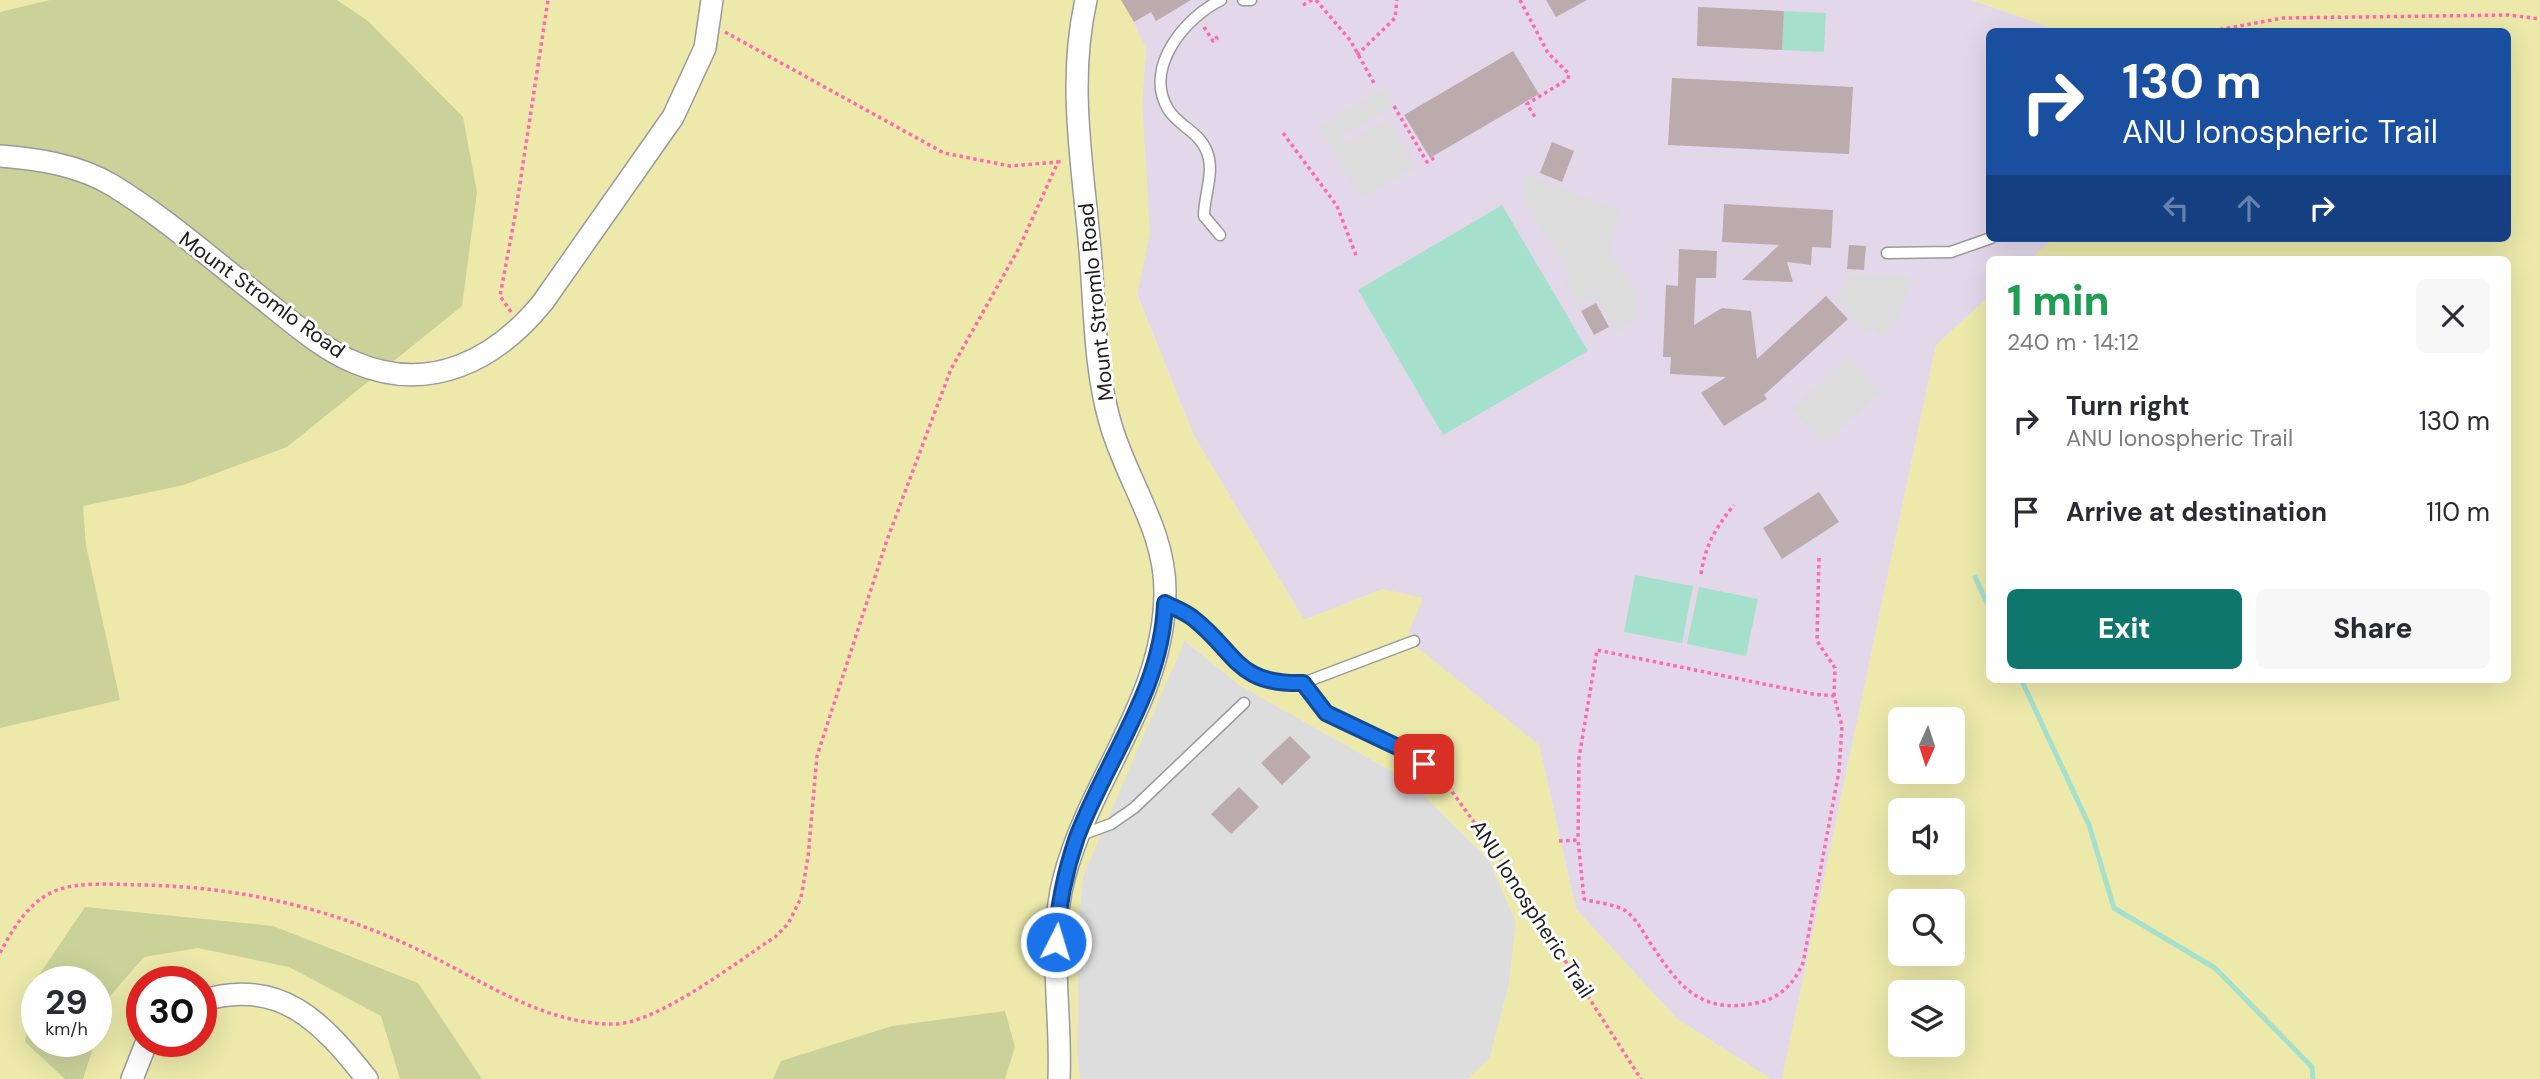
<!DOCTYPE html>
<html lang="en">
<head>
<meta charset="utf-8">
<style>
	:root { --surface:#fff; --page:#f7f7f7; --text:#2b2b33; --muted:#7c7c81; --accent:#0f766e }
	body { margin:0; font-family:"DM Sans",sans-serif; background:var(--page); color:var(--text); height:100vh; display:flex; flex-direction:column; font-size:26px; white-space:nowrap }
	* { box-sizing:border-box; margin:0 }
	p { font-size:23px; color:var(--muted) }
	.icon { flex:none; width:38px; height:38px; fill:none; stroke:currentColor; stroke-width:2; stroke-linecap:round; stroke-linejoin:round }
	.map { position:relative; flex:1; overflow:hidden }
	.sheet { position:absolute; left:1986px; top:256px; width:525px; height:427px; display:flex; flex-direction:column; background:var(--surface); border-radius:10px; box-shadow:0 7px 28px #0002 }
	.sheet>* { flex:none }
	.banner { position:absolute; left:1986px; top:28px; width:525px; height:214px; border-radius:10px; box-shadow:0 7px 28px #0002; background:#1a4fa0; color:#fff; overflow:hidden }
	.needle { width:46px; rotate:183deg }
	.buttons { position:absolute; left:1888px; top:707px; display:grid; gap:14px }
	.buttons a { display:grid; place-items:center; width:77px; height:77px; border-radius:10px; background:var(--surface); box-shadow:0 7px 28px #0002; font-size:35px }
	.speed { position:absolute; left:21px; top:966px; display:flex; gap:14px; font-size:35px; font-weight:700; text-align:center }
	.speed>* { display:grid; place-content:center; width:91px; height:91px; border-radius:50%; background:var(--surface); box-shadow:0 7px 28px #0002; line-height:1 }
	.speed small { font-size:18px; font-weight:400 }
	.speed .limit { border:10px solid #d22; background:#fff; color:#111 }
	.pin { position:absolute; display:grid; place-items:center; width:60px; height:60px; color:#fff; margin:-30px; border-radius:14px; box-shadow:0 4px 10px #0006 }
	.me { position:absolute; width:77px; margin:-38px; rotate:5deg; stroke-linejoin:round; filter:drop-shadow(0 0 5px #0008) }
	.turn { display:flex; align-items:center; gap:24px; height:147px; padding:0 21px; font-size:32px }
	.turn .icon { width:91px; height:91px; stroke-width:2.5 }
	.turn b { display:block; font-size:49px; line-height:60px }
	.lanes { display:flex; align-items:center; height:66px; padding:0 21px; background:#0003; justify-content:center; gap:35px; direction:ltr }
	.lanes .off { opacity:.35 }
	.round { display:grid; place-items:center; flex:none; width:74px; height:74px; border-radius:10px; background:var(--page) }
	.overview { display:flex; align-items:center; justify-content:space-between; height:119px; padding:0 21px }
	h1 { font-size:42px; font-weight:800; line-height:52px; color:#1e9e55 }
	.button { display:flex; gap:14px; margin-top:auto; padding:14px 21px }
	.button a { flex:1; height:80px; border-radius:10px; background:var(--accent); color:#fff; font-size:28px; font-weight:800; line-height:80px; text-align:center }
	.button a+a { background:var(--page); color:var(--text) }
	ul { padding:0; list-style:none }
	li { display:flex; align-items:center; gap:21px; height:91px; padding:0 21px }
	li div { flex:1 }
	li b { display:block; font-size:26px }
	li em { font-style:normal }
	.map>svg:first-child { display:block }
	.residential { fill:#deddde }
	.industrial { fill:#e3d8ea }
	.grass { fill:#ece9ab; fill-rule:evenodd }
	.forest { fill:#cad29a }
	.parking { fill:#dcdcdc }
	.water { fill:#a5e0cc }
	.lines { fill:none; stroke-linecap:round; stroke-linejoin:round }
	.stream { stroke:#a5e0cc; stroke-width:5 }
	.building { fill:#bbabad }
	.lane-casing { stroke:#9a9a9a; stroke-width:13 }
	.street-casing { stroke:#9a9a9a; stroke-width:24 }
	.path { stroke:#ff69af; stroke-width:3.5; stroke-dasharray:3.5 3.5; stroke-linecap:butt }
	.lane { stroke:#fff; stroke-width:10 }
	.street { stroke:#fff; stroke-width:21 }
	.route-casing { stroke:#114b97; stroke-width:18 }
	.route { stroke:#1a73e8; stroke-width:12 }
	.labels { text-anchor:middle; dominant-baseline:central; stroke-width:6; stroke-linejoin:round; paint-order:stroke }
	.street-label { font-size:21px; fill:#202020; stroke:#fff }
</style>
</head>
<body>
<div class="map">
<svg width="2540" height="1079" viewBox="0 0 2540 1079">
	<rect width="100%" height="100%" fill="#f1e7e6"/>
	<path class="residential" d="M1184,640L1238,684L1411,782L1489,860L1516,922L1509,984L1490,1058L1468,1079H1080L1077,1055L1078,928L1083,876Z"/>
	<path class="industrial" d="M1123,0H1971L2047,26L2051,31L1990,32V238H2054L2031,259H1990V296L1936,345L1782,1079H1771L1677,1019L1576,909L1539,745L1418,649L1383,589L1304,620L1194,436L1137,294L1144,253L1142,101L1146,49Z"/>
	<g class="grass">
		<path d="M0,0H1123L1146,49L1142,101L1150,233L1137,295L1194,436L1304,620L1383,589L1423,598L1409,631L1419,649L1539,745L1576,909L1677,1019L1771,1079H1468L1490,1058L1509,984L1516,922L1489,860L1411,782L1238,684L1185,640L1083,876L1078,928L1077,1055L1080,1079H0ZM37,982H96V1041H37ZM142,982H201V1041H142Z"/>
		<path d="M1971,0H2540V1079H1782L1936,345L1990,296V679H2508V259H2031L2054,238H2508V32L2051,31L2047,26ZM1900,719H1953V772H1900ZM1900,810H1953V863H1900ZM1900,901H1953V954H1900ZM1900,992H1953V1045H1900Z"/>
	</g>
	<g class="forest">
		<path d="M50,0H337L368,21L463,117L477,192L462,306L287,447L184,485L83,506L86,545L120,700L0,728V12Z"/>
		<path d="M85,907L273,926L418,983L482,1079H400L381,1016L289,967L198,948L144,957L110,996L96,1038V982H37V1041H95L83,1079H65L25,1042L37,978Z"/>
		<path d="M1005,1011L1015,1047L1005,1079H773L781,1061L892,1026Z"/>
	</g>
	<g class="parking">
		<path d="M1385,88L1395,106L1340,138L1344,144L1388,119L1416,167L1361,199L1319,126Z"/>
		<path d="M1529,175L1619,211L1608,250L1637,292V316L1627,326L1616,332L1596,297L1578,306L1564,283L1571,279L1521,194Z"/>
		<path d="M1848,275H1897L1911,279L1896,321L1882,339L1872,329L1866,333L1838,300Z"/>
		<path d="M1849,357L1881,392L1824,444L1792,409Z"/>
	</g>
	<g class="water">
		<path d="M1784,11L1826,13L1824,52L1782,50Z"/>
		<path d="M1502,205L1588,351L1443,435L1358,290Z"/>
		<path d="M1635,575L1693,586L1682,643L1624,632Z"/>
		<path d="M1699,587L1758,599L1746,656L1687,644Z"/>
	</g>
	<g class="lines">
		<g class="stream">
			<path d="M1975,577L1990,609"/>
			<path d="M2021,679L2089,825L2114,908L2215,968L2312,1067L2313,1079"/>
		</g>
	</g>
	<g class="building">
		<path d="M1121,0H1191L1156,21L1151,12L1134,22Z"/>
		<path d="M1546,0H1587L1556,17Z"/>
		<path d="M1698,7L1784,11L1782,50L1697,46Z"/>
		<path d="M1513,51L1539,94L1430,158L1404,115Z"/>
		<path d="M1672,78L1853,87L1849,154L1668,145Z"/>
		<path d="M1552,142L1574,151L1562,182L1540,173Z"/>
		<path d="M1724,204L1833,210L1831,248L1812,247L1811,265L1787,262L1793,282L1742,280L1779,245L1722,242Z"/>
		<path d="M1849,245L1866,246L1864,270L1847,269Z"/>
		<path d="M1679,249L1717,251L1716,278H1696L1694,325L1722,308L1751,311L1757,359L1826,296L1848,319L1764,395L1767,399L1724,426L1701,393L1726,377L1670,374L1671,357H1663L1666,285L1678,286Z"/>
		<path d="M1596,303L1609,327L1594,335L1581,311Z"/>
		<path d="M1819,492L1839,522L1782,559L1763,528Z"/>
		<path d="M1290,736L1311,757L1282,785L1261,763Z"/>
		<path d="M1239,787L1259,807L1231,834L1211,814Z"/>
	</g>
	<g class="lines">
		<g class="lane-casing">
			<g id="lane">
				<path d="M1243,0H1251"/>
				<path d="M1220,235L1204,216C1204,195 1215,172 1207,152C1200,132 1178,126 1168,109C1143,67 1186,17 1221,0"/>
				<path d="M1887,253L1951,252L1991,238"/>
				<path d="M1165,603L1194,618L1235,663L1269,681L1303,683L1414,641"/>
				<path d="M1303,683L1326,713L1406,752L1440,777"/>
				<path d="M1081,835L1111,824L1134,808L1244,703"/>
			</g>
		</g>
		<g class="street-casing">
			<g id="street">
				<path d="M0,156C39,159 78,165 112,185C166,218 215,262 264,300C293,323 322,349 356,363C430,394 496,360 543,302L673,117L705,48L712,0"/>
				<path d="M201,1001C280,976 323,1023 367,1079"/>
				<path d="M132,1079L147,1041"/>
				<path d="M1059,1079C1062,1012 1047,944 1064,878C1090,778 1165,699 1165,591C1165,529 1126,480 1110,422C1094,366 1095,307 1090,250C1083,166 1067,84 1086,0"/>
			</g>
		</g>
		<g class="path">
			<path d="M1316,0L1350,40L1374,83"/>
			<path d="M1520,0L1548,53L1569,74L1568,79L1527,104L1535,117"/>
			<path d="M1303,5L1312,0"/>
			<path d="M1204,27L1213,41L1217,39L1216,36"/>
			<path d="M725,32L944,153L1010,166L1058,162"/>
			<path d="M2206,32L2283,18L2509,15L2540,19"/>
			<path d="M1357,55L1395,18L1397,0"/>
			<path d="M1394,106L1427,162L1434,158"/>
			<path d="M1283,133L1337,206L1356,255"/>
			<path d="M511,312L500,296L515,216L548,0"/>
			<path d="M1819,558L1817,641L1835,668L1834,696"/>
			<path d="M1701,574C1705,546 1716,527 1734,505"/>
			<path d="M1448,786L1494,850L1641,1079"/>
			<path d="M1559,841L1578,840L1584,899C1597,903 1615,904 1626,911C1636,919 1642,930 1649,941C1678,985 1699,1015 1756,1003C1779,999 1794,984 1803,963L1839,771L1842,726L1834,696L1813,694L1597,650L1579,758L1578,840"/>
			<path d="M0,953C39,878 66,883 143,885C243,887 334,909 423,952C483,981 545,1025 614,1024C657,1024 738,961 775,937L788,924L801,898L808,857L817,756L887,540L951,369L1019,248L1058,162L1064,161"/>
		</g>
		<use href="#lane" class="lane"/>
		<use href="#street" class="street"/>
	</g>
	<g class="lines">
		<g class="route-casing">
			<path id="route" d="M1056,942C1058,905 1065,872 1077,837C1107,758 1162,690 1165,603C1174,608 1186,612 1194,619C1237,653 1236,685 1303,683L1326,713L1406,751L1424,764"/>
		</g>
		<use href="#route" class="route"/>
	</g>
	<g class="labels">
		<g class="street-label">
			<text transform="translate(262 295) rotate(36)">Mount Stromlo Road</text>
			<text transform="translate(1096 302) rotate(-96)">Mount Stromlo Road</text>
			<text transform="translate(1532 909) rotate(57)">ANU Ionospheric Trail</text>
		</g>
	</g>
</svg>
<div class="buttons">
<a><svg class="needle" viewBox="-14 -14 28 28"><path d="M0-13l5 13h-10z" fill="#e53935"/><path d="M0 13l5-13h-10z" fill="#7c7c81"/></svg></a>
<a><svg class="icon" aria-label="sound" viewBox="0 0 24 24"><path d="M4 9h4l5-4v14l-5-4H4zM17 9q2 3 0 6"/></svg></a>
<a><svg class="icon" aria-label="search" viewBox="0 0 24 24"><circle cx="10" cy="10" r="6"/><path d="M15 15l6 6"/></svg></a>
<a><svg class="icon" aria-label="layers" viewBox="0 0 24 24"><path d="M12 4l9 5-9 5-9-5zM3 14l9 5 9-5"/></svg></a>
</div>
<div class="speed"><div>29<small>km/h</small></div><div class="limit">30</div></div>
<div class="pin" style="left:1424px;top:764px;background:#d93025"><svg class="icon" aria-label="arrive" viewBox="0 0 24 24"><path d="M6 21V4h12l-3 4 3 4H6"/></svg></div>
<svg class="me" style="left:1056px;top:942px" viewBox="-20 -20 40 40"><circle r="17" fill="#1a73e8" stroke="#fff" stroke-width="3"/><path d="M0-11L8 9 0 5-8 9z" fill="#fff"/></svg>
<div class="banner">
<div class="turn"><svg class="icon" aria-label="right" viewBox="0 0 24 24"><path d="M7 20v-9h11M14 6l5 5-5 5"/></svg><div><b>130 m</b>ANU Ionospheric Trail</div></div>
<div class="lanes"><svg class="icon off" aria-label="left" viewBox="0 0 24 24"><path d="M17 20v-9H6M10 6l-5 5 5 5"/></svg><svg class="icon off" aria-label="ahead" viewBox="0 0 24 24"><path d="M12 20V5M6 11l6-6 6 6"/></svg><svg class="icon" aria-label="right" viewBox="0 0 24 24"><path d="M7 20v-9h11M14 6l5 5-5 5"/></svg></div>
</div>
<section class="sheet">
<div class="overview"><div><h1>1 min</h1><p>240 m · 14:12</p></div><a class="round"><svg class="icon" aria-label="close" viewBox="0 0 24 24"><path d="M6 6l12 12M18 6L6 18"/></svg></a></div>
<ul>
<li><svg class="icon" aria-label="right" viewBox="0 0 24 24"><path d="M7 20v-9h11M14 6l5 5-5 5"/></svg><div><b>Turn right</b><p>ANU Ionospheric Trail</p></div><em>130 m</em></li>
<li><svg class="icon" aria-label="arrive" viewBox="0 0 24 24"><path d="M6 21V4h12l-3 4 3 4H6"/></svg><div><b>Arrive at destination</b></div><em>110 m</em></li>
</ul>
<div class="button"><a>Exit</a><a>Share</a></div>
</section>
</div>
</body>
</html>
